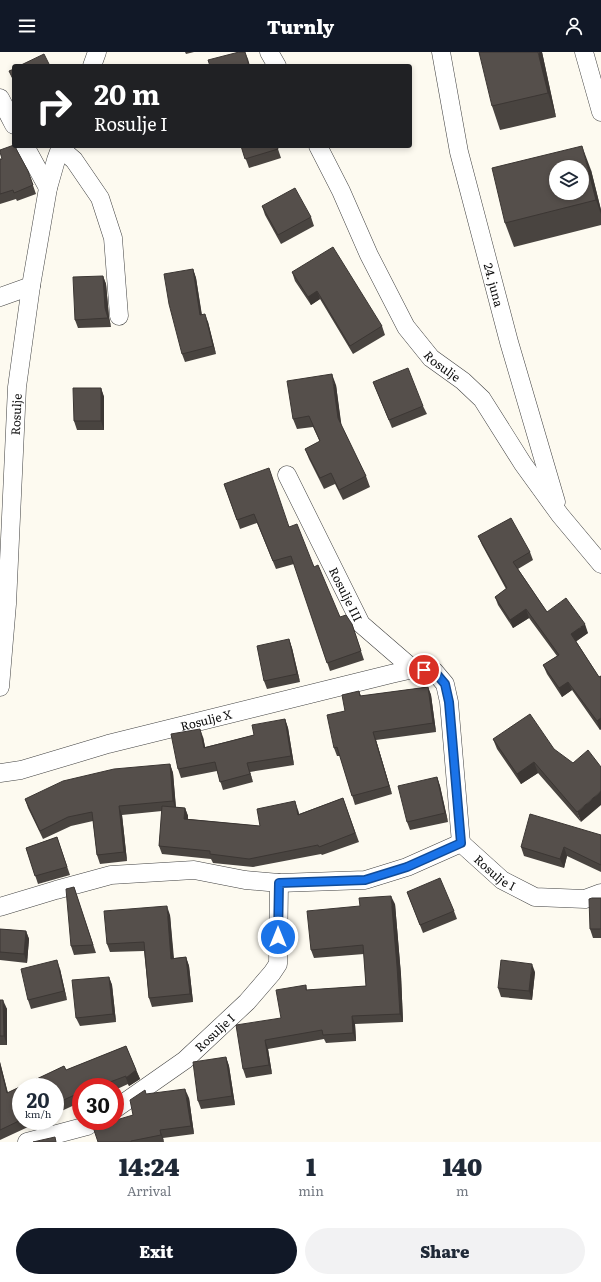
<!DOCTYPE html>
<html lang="en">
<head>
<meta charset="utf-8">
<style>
	:root { --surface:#fff; --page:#f2f2f3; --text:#1f2937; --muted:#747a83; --accent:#111827 }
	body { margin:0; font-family:Literata,serif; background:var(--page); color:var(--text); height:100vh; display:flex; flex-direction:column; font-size:15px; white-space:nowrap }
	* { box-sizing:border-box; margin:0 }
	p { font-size:13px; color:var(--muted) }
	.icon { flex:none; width:22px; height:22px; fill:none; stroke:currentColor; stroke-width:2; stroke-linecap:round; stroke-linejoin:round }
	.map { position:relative; height:1090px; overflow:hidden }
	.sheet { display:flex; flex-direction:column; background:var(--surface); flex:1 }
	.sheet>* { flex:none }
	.banner { position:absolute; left:12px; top:12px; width:400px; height:84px; border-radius:4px; box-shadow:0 2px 6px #0003; background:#202124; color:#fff; overflow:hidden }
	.tools { position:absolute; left:549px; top:108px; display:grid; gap:8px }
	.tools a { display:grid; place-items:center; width:40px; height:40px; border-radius:50%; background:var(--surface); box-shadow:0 2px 6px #0003; font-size:20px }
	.speed { position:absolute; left:12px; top:1026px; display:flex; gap:8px; font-size:20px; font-weight:700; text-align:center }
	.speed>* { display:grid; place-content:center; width:52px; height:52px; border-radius:50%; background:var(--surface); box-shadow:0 2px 6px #0003; line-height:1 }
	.speed small { font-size:10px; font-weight:400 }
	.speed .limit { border:6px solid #d22; background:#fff; color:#111 }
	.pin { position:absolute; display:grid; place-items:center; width:34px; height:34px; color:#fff; margin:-17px; border:2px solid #fff; border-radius:50%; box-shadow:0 1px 4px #0007 }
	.me { position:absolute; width:44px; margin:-22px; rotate:0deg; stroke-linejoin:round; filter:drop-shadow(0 0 3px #0008) }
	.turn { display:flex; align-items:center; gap:14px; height:84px; padding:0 16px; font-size:18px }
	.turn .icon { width:52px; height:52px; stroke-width:2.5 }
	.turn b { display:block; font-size:28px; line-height:34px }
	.eta { display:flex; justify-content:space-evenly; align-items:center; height:68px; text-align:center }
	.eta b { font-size:24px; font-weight:800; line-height:28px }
	.primary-button { display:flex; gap:8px; margin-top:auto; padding:8px 16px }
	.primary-button a { flex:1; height:46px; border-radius:24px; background:var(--accent); color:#fff; font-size:16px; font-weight:800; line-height:46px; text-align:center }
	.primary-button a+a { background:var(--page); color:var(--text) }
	header { display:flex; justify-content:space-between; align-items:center; height:52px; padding:0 16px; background:var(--accent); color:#fff; font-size:18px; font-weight:800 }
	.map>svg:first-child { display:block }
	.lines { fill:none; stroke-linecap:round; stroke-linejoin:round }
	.minor-casing { stroke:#414141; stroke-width:19 }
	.minor { stroke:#fff; stroke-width:18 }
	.wall { fill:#494440 }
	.shaded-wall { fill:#3c3734 }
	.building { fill:#554f4b; stroke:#3c3734; fill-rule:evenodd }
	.route-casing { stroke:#114b97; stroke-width:10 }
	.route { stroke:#1a73e8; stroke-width:7 }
	.labels { text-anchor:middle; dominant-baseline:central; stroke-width:4; stroke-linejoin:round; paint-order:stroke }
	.street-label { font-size:12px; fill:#0e0e0e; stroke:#fff }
</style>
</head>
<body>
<header><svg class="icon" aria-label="menu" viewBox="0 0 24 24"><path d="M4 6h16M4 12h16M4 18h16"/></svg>Turnly<svg class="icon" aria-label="person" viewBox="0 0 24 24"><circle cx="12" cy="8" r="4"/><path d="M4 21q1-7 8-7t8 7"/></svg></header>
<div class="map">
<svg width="601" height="1090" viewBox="0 0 601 1090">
	<rect width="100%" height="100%" fill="#fdfaf0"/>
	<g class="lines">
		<g class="minor-casing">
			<g id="minor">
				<path d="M269,0L277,14"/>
				<path id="s1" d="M441,0L459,100L509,290L556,450"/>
				<path d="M584,0L601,60"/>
				<path d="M92,14L97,0"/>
				<path d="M0,46L14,73"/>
				<path d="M25,94L48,136"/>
				<path id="s2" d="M318,94L341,139L369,203L406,275L431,306L463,329L482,347L523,412L560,463L601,512"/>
				<path d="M60,96L74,108L100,146L113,186L119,264"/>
				<path d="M0,245L31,234"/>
				<path id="s3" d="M287,423L361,572L413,617"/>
				<path id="s4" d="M0,635L7,552L17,335L31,234L48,136L56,108L61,94"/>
				<path id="s5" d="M0,721L21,718L108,692L391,622L413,617L434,619L445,632L449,650L461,791"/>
				<path id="s6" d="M0,855L56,838L111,823L194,818L245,828L279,831L365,828L407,815L461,791L502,828L535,845L585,847L601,841"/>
				<path id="s7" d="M115,1057L185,1008L247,950L272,921L278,912L279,831"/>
				<path d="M27,1090L87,1074L95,1069"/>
			</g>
		</g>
		<use href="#minor" class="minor"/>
	</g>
	<g class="wall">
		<path d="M185,0H194L186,2Z"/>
		<path d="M542,0L556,65L500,78L492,54Z"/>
		<path d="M241,94H277L281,106L249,116Z"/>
		<path d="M0,107L28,119L36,142L17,149L16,147L0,152Z"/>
		<path d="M591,118L601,158V173L514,195L505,171Z"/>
		<path d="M262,154L311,165L314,174L281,192L265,163Z"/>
		<path d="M193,217L196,226L202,263L208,270L216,302L185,310L182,302Z"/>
		<path d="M292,220L382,274L385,283L353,302L320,247L311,253L295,229Z"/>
		<path d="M103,224L106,232L109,265L111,275L78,276L75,268Z"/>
		<path d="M373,330L423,354L427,362L392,376Z"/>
		<path d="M336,333L341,373L366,424L370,435L343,448L335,432L324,437L309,407L305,397L320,390L313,375L297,377L293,367Z"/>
		<path d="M101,336L104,345V378H77L74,369Z"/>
		<path d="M224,432L290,475L314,515L340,565L352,572L364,608L330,619L294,512L276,517L257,471L240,477Z"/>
		<path d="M478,484L530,500L533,508L518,517L547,560L588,581L576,589L599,625L601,624V677L600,678L572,638L562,645L547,622L543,613L557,604L529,566L513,576L498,553L495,545L506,537L482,493Z"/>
		<path d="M289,587L292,596L300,630L267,637L264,629Z"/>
		<path d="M428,635L431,643L436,680L376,688L392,742L355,753L340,704H337L334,696L345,659L359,639L361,644Z"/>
		<path d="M285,667L288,676L294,713L250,720L253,730L223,738L217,719L181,726L178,717L203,685L205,695L254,683Z"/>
		<path d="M493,687L554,697L581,770L538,721L521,732L497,697Z"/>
		<path d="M170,712L173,721L176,755L185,756L188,764V767L260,774L298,758L299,762L343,746L359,790L322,803L321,802L253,815L213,811L211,807L162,802L159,794L162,759L122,763L127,809L100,812L97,803L93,769L71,774L43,787L28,756L25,747Z"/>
		<path d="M437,725L440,734L448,770L410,778L407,770Z"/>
		<path d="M601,783V820L567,804L564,816L524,804L521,795Z"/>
		<path d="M57,785L70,823L38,832L26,796Z"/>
		<path d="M74,835L96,901L74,903L71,894Z"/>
		<path d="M407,840L454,859L457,867L423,881Z"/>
		<path d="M601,846V886H593L590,877Z"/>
		<path d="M395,852L401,923L403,970L355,972L356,989L326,991L324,987L268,997L272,1022L246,1026L243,1017L306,933L307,938L366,934L364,902L314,906L311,898Z"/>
		<path d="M170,863L174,906L186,905L189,914L193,950L152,955L149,946L144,899L110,900L107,892Z"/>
		<path d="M0,877L26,879L29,887L27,911L0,908Z"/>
		<path d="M60,917L67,948L31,957L28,948Z"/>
		<path d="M535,920L532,948L501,945L498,936Z"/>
		<path d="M109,925L112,933L116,970L80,974L76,966Z"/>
		<path d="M0,948L7,957V993H0Z"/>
		<path d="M126,994L140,1027L129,1034L128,1032L115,1038V1035H81V1050L55,1062V1035H21V1069H41L0,1088V1010L8,1041L64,1014L66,1018Z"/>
		<path d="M226,1005L229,1014L235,1053L201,1057L198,1049Z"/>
		<path d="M146,1042L189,1046L194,1082L163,1086L164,1090H98L133,1063Z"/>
	</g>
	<g class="shaded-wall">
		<path d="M245,0L248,7L250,14H249Z"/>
		<path d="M538,0H542L556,65L548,41Z"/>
		<path d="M582,94L591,118L601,158V162L596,148Z"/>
		<path d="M193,217L196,226L203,272L200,263Z"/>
		<path d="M103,224L106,232L109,265L111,275L105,256Z"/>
		<path d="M317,239L320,247L311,253L308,245Z"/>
		<path d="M205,262L208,270L216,302L213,294Z"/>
		<path d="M332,322L336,333L342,377L338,366Z"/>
		<path d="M101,336L104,345V378L101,369Z"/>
		<path d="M526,557L529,566L513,576L510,568Z"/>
		<path d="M585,572L588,581L574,591L571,582Z"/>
		<path d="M289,587L292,596L300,630L297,622Z"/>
		<path d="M568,630L572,638L562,645L559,636Z"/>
		<path d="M428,635L431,643L436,680L433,671Z"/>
		<path d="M601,666V677L600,678L597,669Z"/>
		<path d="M285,667L288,676L294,713L291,704Z"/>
		<path d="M200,677L203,685L207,704L204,696Z"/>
		<path d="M373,680L376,688L392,742L389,734Z"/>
		<path d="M534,710L538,721L521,732L517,722Z"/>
		<path d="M247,711L250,720L253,730L250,722Z"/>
		<path d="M170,712L173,721L176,758L173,749Z"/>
		<path d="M437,725L440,734L448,770L445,761Z"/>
		<path d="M601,739V753L581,770L577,760Z"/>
		<path d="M295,749L298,758L301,771L298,763Z"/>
		<path d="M119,754L122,763L127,809L124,800Z"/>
		<path d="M185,756L188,764L187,776L184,767Z"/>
		<path d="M564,795L567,804L564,816L560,807Z"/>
		<path d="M391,844L395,852L401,923L403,970L400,962Z"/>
		<path d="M167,854L170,863L174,915L171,907Z"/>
		<path d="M26,879L29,887L27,911L24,902Z"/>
		<path d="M186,905L189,914L193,950L190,942Z"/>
		<path d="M57,908L60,917L67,948L64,939Z"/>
		<path d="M532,912L535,920L532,948L529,939Z"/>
		<path d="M109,925L112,933L116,970L113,962Z"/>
		<path d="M3,948L7,957V993L4,984Z"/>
		<path d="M352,964L355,972L356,989L353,981Z"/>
		<path d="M265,988L268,997L272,1022L269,1013Z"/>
		<path d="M226,1005L229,1014L235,1053L232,1044Z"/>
		<path d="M0,1010L10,1050L7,1041L0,1014Z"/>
		<path d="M136,1018L140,1027L129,1034L126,1026Z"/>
		<path d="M185,1037L189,1046L194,1082L191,1074Z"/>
		<path d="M160,1078L163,1086L164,1090L161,1083Z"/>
	</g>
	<g class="building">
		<path d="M239,0H245L249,14H210L208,8Z"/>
		<path d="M479,0H538L548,41L492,54Z"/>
		<path d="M44,2L50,14H19Z"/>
		<path d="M14,17V29L9,19Z"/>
		<path d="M14,93L28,119L33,133L14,141L13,138L0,142V107H2L0,100V98Z"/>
		<path d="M241,94H277L278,97L245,107Z"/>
		<path d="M582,94L596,148L505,171L492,116ZM556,115H582V141H556Z"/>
		<path d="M295,136L311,165L278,183L262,154Z"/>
		<path d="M333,195L382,274L350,294L317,239L308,245L292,220Z"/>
		<path d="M193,217L200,263L205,262L213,294L182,302L169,252L164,222Z"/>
		<path d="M103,224L105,256L108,266L75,268L73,225Z"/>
		<path d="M408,316L423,354L389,368L373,330Z"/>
		<path d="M332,322L338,366L366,424L339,438L331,421L320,426L305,397L320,389L309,364L293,367L287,329Z"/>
		<path d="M73,336H101V369H74Z"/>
		<path d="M269,416L289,475L297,472L314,515L318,513L340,565L346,563L352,572L361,599L327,611L291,504L273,509L254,462L237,468L224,432Z"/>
		<path d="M511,466L530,500L513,510L547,560L566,546L585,572L571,582L599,625L601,624V666L597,669L568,630L559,636L543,613L559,603L526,557L510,568L495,545L507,536L478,484Z"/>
		<path d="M289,587L297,622L264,629L257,594Z"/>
		<path d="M428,635L433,671L373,680L389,734L352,744L337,695L334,696L327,663L345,659L342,643L359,639L360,644Z"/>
		<path d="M530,662L554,697L573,711L588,698L601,715V739L577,760L534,710L517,722L493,687Z"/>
		<path d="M285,667L291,704L247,711L250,722L220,730L215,710L178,717L171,682L200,677L204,696L254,683L252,673Z"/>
		<path d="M170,712L173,749L119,754L124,800L97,803L92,760L68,765L40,779L25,747L63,729L114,717Z"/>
		<path d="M437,725L445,761L407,770L398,734Z"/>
		<path d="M343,746L355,781L319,795L318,793L249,807L210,802V799L159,794L162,754L185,756L184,767L260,774L257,757L295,749L298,763Z"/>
		<path d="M530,762L601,783V813L564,795L560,807L521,795Z"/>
		<path d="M57,785L67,815L35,824L26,796Z"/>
		<path d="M440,826L454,859L420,873L407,840Z"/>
		<path d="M74,835L93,893L71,894L66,837Z"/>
		<path d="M391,844L397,914L400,962L352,964L353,981L323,983L322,978L265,988L269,1013L243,1017L236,973L281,966L276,938L306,933V938L366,934L363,893L311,898L307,859L360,854L359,846Z"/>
		<path d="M592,846H601V877H590L589,847Z"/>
		<path d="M167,854L171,907L186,905L190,942L149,946L144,890L107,892L104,859Z"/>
		<path d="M0,877L26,879L24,902L0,900Z"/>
		<path d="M57,908L64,939L28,948L21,917Z"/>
		<path d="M501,908L532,912L529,939L498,936Z"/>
		<path d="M109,925L113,962L76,966L72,928Z"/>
		<path d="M0,948H3L4,984H0Z"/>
		<path d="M126,994L136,1018L126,1026V1024L102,1033L101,1030L91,1035H81V1040L55,1052V1035H21V1068L0,1078V1014L7,1041L64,1014L66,1018Z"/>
		<path d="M226,1005L232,1044L198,1049L193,1010Z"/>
		<path d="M185,1037L191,1074L160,1078L161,1083L131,1089V1090H98L93,1075L133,1063L130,1048L145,1038L146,1042Z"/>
		<path d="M55,1085L56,1090H33Z"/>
	</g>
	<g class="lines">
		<g class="route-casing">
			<path id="route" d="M278,885L279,831L365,828L407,815L461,791L449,650L445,632L434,619L424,618"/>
		</g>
		<use href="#route" class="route"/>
	</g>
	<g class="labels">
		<g class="street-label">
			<text stroke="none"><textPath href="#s1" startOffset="239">24. juna</textPath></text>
			<text stroke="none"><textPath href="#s2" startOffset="255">Rosulje</textPath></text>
			<text stroke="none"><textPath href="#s4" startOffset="273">Rosulje</textPath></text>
			<text stroke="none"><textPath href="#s3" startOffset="133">Rosulje III</textPath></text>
			<text stroke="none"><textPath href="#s5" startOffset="213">Rosulje X</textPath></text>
			<text stroke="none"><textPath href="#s6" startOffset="519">Rosulje I</textPath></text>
			<text stroke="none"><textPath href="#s7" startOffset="126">Rosulje I</textPath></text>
		</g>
	</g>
</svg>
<div class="tools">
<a><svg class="icon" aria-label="layers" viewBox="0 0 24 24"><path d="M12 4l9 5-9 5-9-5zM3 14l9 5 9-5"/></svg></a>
</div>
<div class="speed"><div>20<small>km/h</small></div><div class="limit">30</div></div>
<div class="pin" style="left:424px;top:618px;background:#d93025"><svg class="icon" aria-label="arrive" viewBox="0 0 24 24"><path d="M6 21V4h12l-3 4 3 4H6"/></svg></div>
<svg class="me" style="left:278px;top:885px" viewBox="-20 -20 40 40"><circle r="17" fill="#1a73e8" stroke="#fff" stroke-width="3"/><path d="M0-11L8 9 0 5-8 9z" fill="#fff"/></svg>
<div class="banner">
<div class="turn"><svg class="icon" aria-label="right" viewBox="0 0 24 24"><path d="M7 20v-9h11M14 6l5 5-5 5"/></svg><div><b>20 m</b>Rosulje I</div></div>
</div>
</div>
<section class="sheet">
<div class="eta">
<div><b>14:24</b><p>Arrival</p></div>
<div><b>1</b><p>min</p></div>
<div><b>140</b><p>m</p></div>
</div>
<div class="primary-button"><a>Exit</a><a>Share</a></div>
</section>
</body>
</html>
